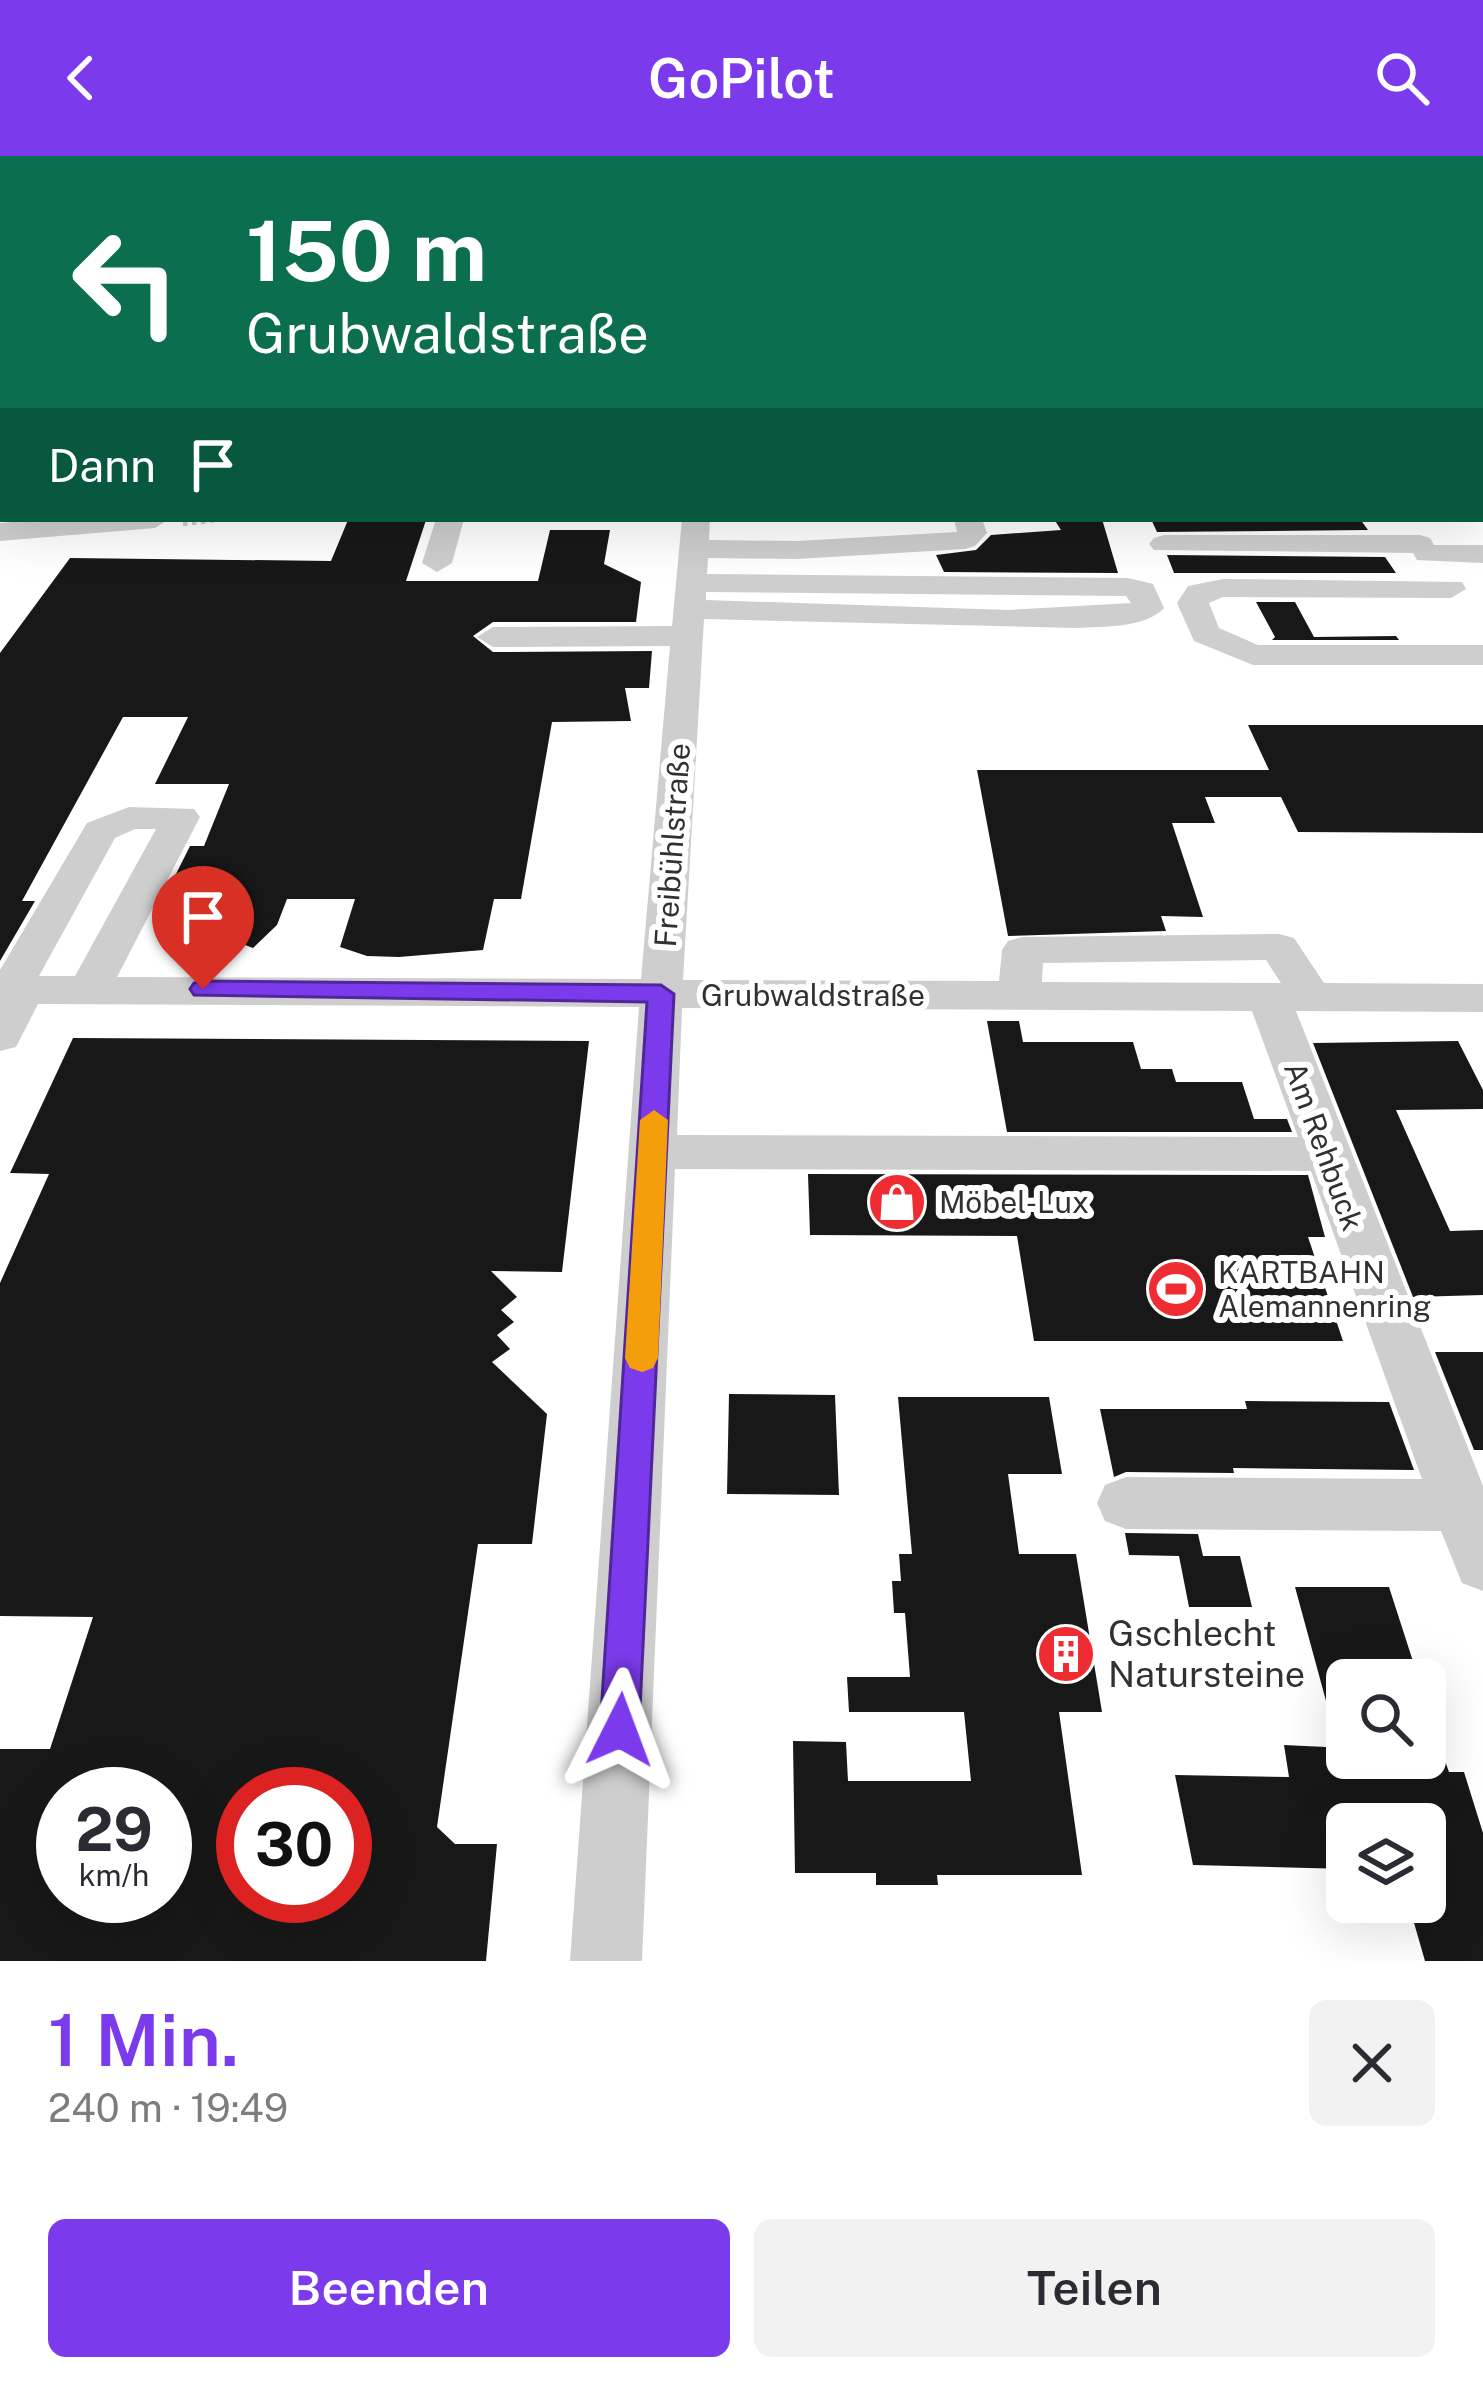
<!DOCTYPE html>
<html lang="de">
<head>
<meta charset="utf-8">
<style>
	:root { --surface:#fff; --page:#f2f2f3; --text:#2b2b33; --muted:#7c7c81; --accent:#7c3aed }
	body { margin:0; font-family:"Public Sans",sans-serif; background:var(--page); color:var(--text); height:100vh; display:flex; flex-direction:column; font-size:45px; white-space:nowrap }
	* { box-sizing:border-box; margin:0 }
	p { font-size:39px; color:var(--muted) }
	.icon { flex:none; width:66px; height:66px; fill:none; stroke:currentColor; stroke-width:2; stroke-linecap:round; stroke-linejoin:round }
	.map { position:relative; height:1805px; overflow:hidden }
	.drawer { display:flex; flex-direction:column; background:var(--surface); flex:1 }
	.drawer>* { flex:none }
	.top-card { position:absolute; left:0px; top:0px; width:1485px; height:366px; box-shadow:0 12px 48px #0002; background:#0b6e4f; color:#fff; overflow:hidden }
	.fabs { position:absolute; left:1326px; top:1503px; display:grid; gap:24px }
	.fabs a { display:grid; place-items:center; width:120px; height:120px; border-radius:18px; background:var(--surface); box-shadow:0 12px 48px #0002; font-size:60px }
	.speed { position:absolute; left:36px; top:1611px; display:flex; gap:24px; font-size:60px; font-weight:700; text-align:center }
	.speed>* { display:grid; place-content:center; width:156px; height:156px; border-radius:50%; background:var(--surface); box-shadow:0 12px 48px #0002; line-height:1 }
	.speed small { font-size:30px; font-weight:400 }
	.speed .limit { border:18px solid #d22; background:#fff; color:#111 }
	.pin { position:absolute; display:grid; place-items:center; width:102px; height:102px; color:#fff; margin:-123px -51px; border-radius:50% 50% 50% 0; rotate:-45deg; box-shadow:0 0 12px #0007 }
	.pin .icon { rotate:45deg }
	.me { position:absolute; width:132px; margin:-66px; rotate:3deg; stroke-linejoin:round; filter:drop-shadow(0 0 9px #0008) }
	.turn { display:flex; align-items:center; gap:42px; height:252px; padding:0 48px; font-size:54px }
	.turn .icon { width:156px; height:156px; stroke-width:2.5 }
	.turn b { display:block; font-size:84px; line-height:102px }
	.then { display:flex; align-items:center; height:114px; padding:0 48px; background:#0003; gap:24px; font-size:45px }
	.round { display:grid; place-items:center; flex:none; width:126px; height:126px; border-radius:18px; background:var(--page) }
	.head { display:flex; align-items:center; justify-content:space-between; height:204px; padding:0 48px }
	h1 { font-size:72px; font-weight:600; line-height:90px; color:var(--accent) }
	.cta { display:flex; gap:24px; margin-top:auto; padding:24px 48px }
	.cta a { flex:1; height:138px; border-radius:18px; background:var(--accent); color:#fff; font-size:48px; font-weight:600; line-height:138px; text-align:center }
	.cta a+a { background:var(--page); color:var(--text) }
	header { display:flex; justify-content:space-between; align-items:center; height:156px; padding:0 48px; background:var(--accent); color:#fff; font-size:54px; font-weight:600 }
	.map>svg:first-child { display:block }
	.building { fill:#181818; fill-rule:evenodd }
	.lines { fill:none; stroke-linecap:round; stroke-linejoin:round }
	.path { stroke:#cecece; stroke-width:4.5; stroke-dasharray:4.5 4.5; stroke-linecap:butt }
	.minor { fill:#cecece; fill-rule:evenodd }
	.route { fill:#7c3aed; stroke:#51269a; stroke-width:3 }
	.slow { fill:#f59e0b }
	.labels { text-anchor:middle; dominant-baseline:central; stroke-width:12; stroke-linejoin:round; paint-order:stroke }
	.street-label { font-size:30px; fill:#313131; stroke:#fff }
	.poi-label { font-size:30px; fill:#313131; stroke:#fff; text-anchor:start }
	.near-poi-label { font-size:36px; fill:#313131; stroke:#fff; text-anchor:start }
</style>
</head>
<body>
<header><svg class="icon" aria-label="back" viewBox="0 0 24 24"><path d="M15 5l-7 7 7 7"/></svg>GoPilot<svg class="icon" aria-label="search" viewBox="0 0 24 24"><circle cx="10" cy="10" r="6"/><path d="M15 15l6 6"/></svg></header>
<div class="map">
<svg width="1483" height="1805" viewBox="0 0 1483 1805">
	<rect width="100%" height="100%" fill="#fff"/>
	<g class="building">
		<path d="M1054,363H1102L1118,417L944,416L936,399L976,394L991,379L1061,374Z"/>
		<path d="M1151,363H1360L1368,374L1157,376Z"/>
		<path d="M348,364H426L406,425H538L550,374H610L604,408L641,426L636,466H493L473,480L493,496L652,495L649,532H625L631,565L552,566L521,743H494L483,794L399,801L367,800L340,791L355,743H287L277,769L253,792L200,772L218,723L173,724L190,690H204L229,628H155L188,561H123L22,745H35L0,805V497L70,402L331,405Z"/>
		<path d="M1167,399L1385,401L1396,417H1174Z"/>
		<path d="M1256,446H1295L1314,481L1396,480L1399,484H1272L1275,481Z"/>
		<path d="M1248,569H1483V677L1298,676L1281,641H1205L1215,667H1172L1203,761L1161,760L1166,775L1008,780L977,614H1269Z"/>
		<path d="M987,865H1019L1023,886H1133L1141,913H1172L1176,926H1242L1254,963H1287L1292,976H1007Z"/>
		<path d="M73,882L589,885L562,1116L491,1115L517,1141L501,1154L514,1166L497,1179L510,1193L492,1206L547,1258L532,1388H478L437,1671L455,1688H497L486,1805H0V1593H50L93,1461L0,1460V1127L49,1018L10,1017ZM63,1638H165V1740H63ZM243,1638H345V1740H243Z"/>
		<path d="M1458,885L1483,934V953L1396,954L1450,1075L1483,1074V1139L1413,1141L1313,887Z"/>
		<path d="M808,1018L1308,1019L1325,1081H1308L1343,1185H1034L1017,1080L810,1079Z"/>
		<path d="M1435,1196H1483V1294H1474Z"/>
		<path d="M729,1238L835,1239L839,1339L727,1338Z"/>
		<path d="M898,1241H1049L1062,1318H1008L1019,1398H1076L1102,1556H1059L1082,1719H937L938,1729H876V1717H795L793,1585L846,1586L848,1625H971L964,1556H849L847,1521H910L905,1457H894L892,1425H901L899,1398H912Z"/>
		<path d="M1245,1245L1389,1246L1414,1314L1233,1312L1234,1317L1126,1316L1114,1321L1100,1253H1247Z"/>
		<path d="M1125,1377L1198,1378L1203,1400H1240L1252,1451H1189L1179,1400L1129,1399Z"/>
		<path d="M1295,1431H1389L1419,1524H1347V1588L1338,1589Z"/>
		<path d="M1284,1589L1347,1592V1602H1444L1449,1616H1464L1483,1677V1805H1425L1408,1746H1425V1668H1347V1713L1193,1709L1175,1619L1289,1621Z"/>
	</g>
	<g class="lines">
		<path class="path" d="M183,368L226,363"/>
		<g class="minor">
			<path d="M319,0H338L317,3Z"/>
			<path d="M740,0H758L739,3Z"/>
			<rect x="918" y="0" width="18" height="3"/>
			<path d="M1402,0H1421L1423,3H1404Z"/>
			<rect x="0" y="27" width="3" height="12"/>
			<rect x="1482" y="34" width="1" height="12"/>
			<rect x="0" y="123" width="3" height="12"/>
			<rect x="1482" y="200" width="1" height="14"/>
			<rect x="1482" y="265" width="1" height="16"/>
			<rect x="0" y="266" width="3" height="16"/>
			<path d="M52,363H169L155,372L0,385V367Z"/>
			<path d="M436,363H464L452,407L437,416L422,407Z"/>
			<path d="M682,363H710L709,384L797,385L957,376L954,363H982L987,377L975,390L965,393L797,403L708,402L707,418L1128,422L1153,428L1164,452C1144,473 1103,470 1075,472L704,463L683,824L999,825L1002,794L1008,785L1023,781L1279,778L1294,782L1324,827L1483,828V856L1296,855L1483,1330V1435L1462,1427L1441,1375L1126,1373L1105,1365L1097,1347L1105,1329L1126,1321L1422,1323L1311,1015L675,1013L642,1805H570L639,851L38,848L16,891L0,895V814L87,667L129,651L194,653L200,661L117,821L641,823L670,490L493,491L477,481L493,471L672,470ZM706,436L1126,440L1131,447L1009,454L706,444ZM135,673H156L75,820H39L115,682ZM1266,804L1281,827L1042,826L1043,807ZM682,852L1252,855L1298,981L677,979Z"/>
			<path d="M1164,379H1420L1430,382L1434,389H1483V407L1417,404L1413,397L1154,394L1149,388L1154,382Z"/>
			<path d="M1223,423L1462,426L1466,433L1451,442L1223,441L1209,447L1219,472L1258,489H1483V509H1253L1194,485L1177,447L1188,430Z"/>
		</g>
	</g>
	<path class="route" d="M203,825L661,829L674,838L639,1574L634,1588L620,1594L605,1588L600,1574L647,846L194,839L190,833L194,827Z"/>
	<path class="slow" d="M654,954L668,964L658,1202L653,1212L642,1216L630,1212L625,1202L640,964Z"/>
	<defs>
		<g id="shop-disc" transform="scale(3)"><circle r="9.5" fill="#ef2c31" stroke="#fff"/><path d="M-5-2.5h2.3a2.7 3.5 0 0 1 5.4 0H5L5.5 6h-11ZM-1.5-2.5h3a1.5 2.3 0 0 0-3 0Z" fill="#fff"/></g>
		<g id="stadium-disc" transform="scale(3)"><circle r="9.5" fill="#ef2c31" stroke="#fff"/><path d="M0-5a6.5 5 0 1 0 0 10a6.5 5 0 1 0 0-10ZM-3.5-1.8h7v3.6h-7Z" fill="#fff"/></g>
		<g id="building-disc" transform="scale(3)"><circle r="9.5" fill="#ef2c31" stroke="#fff"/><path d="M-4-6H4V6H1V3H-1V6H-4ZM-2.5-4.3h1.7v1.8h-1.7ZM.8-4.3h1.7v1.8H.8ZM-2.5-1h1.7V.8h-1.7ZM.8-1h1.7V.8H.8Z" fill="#fff"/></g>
	</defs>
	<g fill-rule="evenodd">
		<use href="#shop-disc" x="897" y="1046"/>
		<use href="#stadium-disc" x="1176" y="1133"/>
		<use href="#building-disc" x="1066" y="1498"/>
	</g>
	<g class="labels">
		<g class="street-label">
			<text transform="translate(672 689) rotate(-86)">Freibühlstraße</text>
			<text x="813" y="839">Grubwaldstraße</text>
			<text transform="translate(1324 990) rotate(70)">Am Rehbuck</text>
		</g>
		<g class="poi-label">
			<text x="939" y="1046">Möbel-Lux</text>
			<text x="1218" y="1116">KARTBAHN<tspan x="1218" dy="34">Alemannenring</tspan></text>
		</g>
		<g class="near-poi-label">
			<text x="1108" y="1477">Gschlecht<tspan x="1108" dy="41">Natursteine</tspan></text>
		</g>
	</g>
</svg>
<div class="fabs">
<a><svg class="icon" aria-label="search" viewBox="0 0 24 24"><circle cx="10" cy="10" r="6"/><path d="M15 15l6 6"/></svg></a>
<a><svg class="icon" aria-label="layers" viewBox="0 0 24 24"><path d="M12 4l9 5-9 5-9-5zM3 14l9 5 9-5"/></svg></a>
</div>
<div class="speed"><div>29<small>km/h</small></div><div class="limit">30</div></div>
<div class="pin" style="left:203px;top:833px;background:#d93025"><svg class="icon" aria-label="arrive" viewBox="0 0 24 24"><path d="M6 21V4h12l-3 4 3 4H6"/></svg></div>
<svg class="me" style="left:620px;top:1574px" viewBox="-20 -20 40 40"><path d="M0-17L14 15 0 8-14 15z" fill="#7c3aed" stroke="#fff" stroke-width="4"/></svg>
<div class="top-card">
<div class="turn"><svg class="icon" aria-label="left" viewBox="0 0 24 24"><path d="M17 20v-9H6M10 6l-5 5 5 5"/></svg><div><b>150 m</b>Grubwaldstraße</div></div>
<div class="then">Dann<svg class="icon" aria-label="arrive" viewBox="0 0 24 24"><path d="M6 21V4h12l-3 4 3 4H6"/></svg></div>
</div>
</div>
<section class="drawer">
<div class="head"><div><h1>1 Min.</h1><p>240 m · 19:49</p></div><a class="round"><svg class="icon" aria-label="close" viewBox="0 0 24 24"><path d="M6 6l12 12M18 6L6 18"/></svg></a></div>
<div class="cta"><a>Beenden</a><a>Teilen</a></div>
</section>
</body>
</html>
